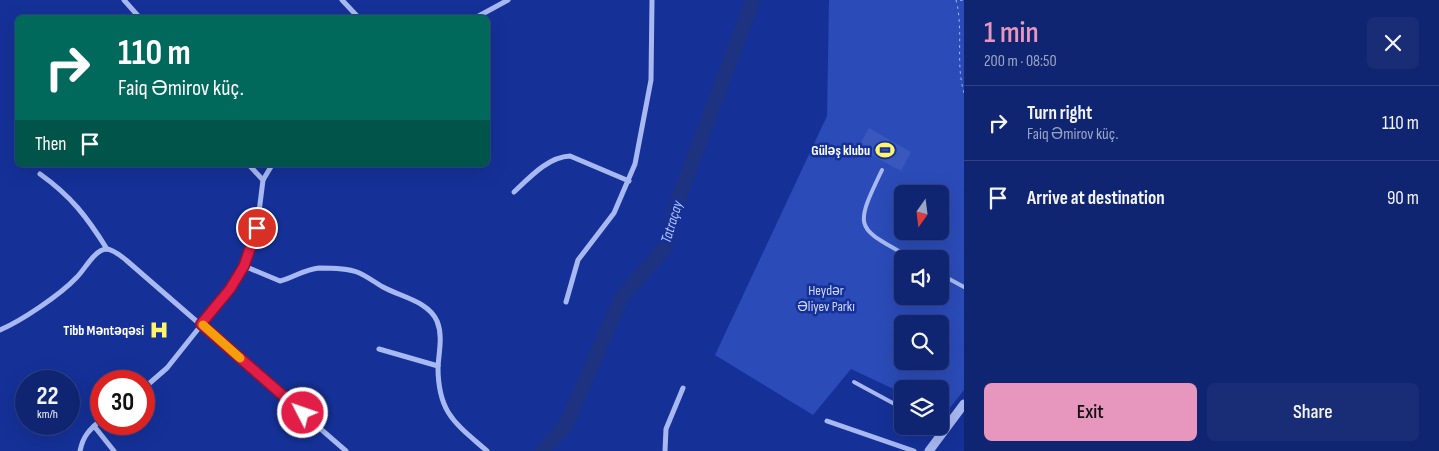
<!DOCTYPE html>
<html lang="en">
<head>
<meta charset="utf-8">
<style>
	:root { --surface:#102572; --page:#192d77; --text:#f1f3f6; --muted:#9ca5c4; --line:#304284; --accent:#e797bd }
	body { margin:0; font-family:"Sofia Sans Condensed",sans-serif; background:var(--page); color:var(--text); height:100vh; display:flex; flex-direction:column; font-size:19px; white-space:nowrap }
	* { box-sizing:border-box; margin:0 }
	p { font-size:16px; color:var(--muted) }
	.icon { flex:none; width:28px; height:28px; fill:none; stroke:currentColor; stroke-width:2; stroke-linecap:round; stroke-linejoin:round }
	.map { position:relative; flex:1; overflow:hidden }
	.side { display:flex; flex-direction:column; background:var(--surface); width:475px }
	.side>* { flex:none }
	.hud { position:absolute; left:15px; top:15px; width:475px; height:152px; border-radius:8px; box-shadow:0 5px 20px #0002,0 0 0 1px var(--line); background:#00695c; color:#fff; overflow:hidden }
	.needle { width:32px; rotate:194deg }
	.fabs { position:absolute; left:894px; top:185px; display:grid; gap:10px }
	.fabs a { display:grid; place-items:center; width:55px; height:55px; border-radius:8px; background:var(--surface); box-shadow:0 5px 20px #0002,0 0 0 1px var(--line); font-size:25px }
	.speed { position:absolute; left:15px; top:370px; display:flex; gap:10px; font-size:25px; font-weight:700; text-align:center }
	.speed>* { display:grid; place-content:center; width:65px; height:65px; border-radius:50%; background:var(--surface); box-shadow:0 5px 20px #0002,0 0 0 1px var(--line); line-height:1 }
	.speed small { font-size:12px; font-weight:400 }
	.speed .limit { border:8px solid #d22; background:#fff; color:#111 }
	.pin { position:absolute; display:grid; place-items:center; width:42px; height:42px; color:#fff; margin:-21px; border:2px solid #fff; border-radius:50%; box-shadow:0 1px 5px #0007 }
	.me { position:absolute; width:55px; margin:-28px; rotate:311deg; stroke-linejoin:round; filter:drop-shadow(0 0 4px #0008) }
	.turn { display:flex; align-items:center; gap:18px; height:105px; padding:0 20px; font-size:22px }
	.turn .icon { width:65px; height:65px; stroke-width:2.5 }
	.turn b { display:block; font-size:35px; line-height:42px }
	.then { display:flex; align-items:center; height:48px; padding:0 20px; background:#0003; gap:10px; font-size:19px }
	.round { display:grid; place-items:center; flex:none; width:52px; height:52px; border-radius:8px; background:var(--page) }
	.overview { display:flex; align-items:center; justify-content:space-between; height:85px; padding:0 20px }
	h1 { font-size:30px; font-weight:600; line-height:38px; color:var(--accent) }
	.primary-button { display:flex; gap:10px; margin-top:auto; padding:10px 20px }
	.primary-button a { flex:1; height:58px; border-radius:8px; background:var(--accent); color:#111; font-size:20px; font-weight:600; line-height:58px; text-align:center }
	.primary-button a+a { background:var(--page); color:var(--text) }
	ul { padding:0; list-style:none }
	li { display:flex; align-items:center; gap:15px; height:75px; padding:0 20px; border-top:1px solid var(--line) }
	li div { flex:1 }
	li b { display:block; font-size:19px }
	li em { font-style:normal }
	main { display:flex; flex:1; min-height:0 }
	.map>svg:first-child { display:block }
	.green { fill:#2b4bb8; fill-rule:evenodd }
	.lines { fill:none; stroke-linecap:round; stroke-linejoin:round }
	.river { stroke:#1e3282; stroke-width:15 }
	.building { fill:#3957bd }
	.path { stroke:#a8b9f2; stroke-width:1; stroke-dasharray:2.5 4; stroke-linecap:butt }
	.service { stroke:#a8b9f2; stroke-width:4 }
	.minor { stroke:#a8b9f2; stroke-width:5 }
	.tertiary { stroke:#a8b9f2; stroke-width:9 }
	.route-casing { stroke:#92132f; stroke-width:12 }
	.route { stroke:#e11d48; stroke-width:9 }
	.slow { stroke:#f59e0b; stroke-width:9 }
	.labels { text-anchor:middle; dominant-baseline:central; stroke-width:5; stroke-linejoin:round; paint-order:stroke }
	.poi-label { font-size:14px; font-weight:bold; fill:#fff; stroke:#153198; text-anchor:end }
	.park-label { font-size:14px; fill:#cfdafc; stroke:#153198 }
	.water-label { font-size:15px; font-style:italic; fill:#b4c4f9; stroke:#153198 }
</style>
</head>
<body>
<main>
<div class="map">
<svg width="964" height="451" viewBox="0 0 964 451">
	<rect width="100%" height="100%" fill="#153198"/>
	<path class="green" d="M829,0H964V390L946,413L940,410V389H902V393L851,369L813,415L715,355L827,116ZM902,194H940V231H902ZM902,259H940V296H902ZM902,324H940V361H902Z"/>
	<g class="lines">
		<path class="river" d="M542,451L565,426L622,297L665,248L680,194L753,0"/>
	</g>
	<path class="building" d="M869,128L911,152L901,171L858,148Z"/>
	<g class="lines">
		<g class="path">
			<path d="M956,0C964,30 955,62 964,93"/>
			<path d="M960,0L964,1"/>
		</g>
		<g class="service">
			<path d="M882,170C852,232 857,227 913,259"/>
			<path d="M940,274L964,287"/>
			<path d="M854,382L902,408"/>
			<path d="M934,426L944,431"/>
		</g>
		<g class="minor">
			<path d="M124,0L140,18"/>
			<path d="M342,0L359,18"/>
			<path d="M475,18L508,0"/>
			<path d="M249,165L263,180"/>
			<path d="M40,174C71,196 87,217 107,249"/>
			<path d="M514,192C530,177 548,157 570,156L629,181"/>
			<path d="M244,266L280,281C293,278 305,269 319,268C331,268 346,268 357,272C367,276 374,282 383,287C401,297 428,301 437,321C443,336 439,351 438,367C438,413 455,423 487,451"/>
			<path d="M566,302L578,260L614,213L635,164L651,80L652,0"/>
			<path d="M0,330C21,321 60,295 76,278C84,271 94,250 106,249C113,249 121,256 126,260L346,451"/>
			<path d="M379,349L438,366"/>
			<path d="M144,388L167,368L230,289L244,266L257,228L263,180L272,165"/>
			<path d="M827,421L914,451"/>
			<path d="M94,426L114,451"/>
			<path d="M80,451C83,436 89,430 101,420"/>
			<path d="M665,451L666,429L683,388"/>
		</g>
		<path class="tertiary" d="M929,451L964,404"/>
	</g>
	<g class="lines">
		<g class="route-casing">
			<path id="route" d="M257,228L244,266L230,289L201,324L303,413"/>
		</g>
		<use href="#route" class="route"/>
		<path class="slow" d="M203,325L240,358"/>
	</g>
	<defs>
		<g id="stadium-bare" transform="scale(1.5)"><path d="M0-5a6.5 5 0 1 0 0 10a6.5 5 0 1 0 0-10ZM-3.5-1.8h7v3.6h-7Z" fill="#fff569" stroke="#153198" stroke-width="2.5" paint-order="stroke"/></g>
		<g id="hospital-bare" transform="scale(1.5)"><path d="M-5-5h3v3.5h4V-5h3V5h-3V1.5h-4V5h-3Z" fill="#fff569" stroke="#153198" stroke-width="2.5" paint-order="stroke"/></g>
	</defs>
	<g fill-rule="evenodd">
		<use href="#stadium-bare" x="885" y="150"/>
		<use href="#hospital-bare" x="159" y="330"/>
	</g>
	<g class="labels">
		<g class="poi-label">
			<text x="870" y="150">Güləş klubu</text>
			<text x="144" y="330">Tibb Məntəqəsi</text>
		</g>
		<g class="park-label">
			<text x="826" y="290">Heydər<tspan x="826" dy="16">Əliyev Parkı</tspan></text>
		</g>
		<g class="water-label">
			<text transform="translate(672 222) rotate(-73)">Tatraçay</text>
		</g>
	</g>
</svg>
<div class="fabs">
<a><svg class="needle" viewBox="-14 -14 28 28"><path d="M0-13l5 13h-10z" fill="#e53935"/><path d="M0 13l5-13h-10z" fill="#9ca5c4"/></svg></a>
<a><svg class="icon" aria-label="sound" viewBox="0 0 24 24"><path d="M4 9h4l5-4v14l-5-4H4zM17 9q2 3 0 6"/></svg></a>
<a><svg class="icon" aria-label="search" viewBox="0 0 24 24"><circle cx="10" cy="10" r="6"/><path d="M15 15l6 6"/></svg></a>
<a><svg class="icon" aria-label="layers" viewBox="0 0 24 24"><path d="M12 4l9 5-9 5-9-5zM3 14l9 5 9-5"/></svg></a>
</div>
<div class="speed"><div>22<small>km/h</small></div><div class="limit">30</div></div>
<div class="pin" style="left:257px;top:228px;background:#d93025"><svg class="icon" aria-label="arrive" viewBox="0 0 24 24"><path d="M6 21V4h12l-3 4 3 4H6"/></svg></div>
<svg class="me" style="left:303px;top:413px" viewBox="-20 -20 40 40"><circle r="17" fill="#e11d48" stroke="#fff" stroke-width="3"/><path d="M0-11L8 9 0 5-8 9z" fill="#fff"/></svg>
<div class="hud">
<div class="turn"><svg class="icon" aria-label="right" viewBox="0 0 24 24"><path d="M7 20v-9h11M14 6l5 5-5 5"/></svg><div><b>110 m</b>Faiq Əmirov küç.</div></div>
<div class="then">Then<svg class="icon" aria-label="arrive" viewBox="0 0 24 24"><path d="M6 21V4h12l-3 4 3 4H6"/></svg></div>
</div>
</div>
<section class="side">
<div class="overview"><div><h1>1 min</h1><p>200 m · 08:50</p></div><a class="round"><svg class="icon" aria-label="close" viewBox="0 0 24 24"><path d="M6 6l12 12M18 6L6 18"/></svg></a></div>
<ul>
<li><svg class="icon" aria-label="right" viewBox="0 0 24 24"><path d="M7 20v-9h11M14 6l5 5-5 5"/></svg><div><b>Turn right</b><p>Faiq Əmirov küç.</p></div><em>110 m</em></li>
<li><svg class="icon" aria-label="arrive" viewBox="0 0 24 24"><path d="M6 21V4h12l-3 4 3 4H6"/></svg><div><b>Arrive at destination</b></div><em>90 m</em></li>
</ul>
<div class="primary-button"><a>Exit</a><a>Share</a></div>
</section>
</main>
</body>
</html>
